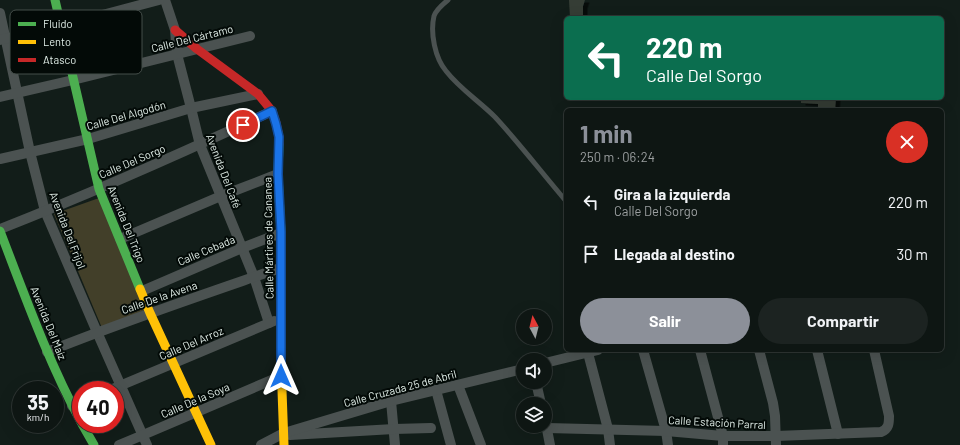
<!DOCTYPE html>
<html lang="es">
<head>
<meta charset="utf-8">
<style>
	:root { --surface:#0e1613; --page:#1c2321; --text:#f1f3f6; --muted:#9b9fa0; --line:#2e3533; --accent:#8c9099 }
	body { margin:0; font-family:Barlow,sans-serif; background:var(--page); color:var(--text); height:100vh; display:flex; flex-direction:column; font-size:15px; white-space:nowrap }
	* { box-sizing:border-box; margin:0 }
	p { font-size:13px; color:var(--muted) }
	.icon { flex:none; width:22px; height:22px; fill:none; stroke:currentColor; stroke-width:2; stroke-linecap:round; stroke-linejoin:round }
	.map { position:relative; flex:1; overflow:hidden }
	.details { position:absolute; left:564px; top:108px; width:380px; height:244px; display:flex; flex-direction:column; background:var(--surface); border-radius:6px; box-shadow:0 4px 16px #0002,0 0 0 1px var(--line) }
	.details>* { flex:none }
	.top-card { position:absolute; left:564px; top:16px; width:380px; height:84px; border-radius:6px; box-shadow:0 4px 16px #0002,0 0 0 1px var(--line); background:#0b6e4f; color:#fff; overflow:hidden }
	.needle { width:26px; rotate:353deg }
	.buttons { position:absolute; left:516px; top:309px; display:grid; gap:8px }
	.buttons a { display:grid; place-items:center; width:36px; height:36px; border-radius:50%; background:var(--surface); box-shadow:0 4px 16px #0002,0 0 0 1px var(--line); font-size:20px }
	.speed { position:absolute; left:12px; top:381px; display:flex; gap:8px; font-size:20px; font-weight:700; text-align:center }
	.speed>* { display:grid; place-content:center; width:52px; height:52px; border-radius:50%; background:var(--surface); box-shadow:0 4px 16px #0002,0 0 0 1px var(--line); line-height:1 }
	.speed small { font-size:10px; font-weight:400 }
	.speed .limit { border:6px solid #d22; background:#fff; color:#111 }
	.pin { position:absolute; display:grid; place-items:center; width:34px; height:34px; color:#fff; margin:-17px; border:2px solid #fff; border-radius:50%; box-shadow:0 1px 4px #0007 }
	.me { position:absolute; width:44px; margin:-22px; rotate:0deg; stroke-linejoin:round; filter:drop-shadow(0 0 3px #0008) }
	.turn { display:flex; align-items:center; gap:14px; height:84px; padding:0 16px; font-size:18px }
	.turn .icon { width:52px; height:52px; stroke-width:2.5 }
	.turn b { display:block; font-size:28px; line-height:34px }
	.round { display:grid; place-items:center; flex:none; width:42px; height:42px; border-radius:21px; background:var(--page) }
	.overview { display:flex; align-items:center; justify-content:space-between; height:68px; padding:0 16px }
	h1 { font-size:24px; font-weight:700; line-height:30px; color:var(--accent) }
	.button { display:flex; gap:8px; margin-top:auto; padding:8px 16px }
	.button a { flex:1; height:46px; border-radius:24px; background:var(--accent); color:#fff; font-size:16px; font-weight:700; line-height:46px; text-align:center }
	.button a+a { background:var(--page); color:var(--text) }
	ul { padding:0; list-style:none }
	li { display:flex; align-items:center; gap:12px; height:52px; padding:0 16px }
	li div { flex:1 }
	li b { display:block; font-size:15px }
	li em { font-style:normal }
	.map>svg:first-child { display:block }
	.green { fill:#423f29 }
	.building { fill:#353d36; filter:url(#shadow) }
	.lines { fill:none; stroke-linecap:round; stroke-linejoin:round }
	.lane { stroke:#4b5251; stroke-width:5 }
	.street { stroke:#4b5251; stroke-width:10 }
	.fast { stroke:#4caf50; stroke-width:9 }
	.slow { stroke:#ffc107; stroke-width:9 }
	.jam { stroke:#c62828; stroke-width:9 }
	.route-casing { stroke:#114b97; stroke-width:10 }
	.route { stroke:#1a73e8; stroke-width:7 }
	.labels { text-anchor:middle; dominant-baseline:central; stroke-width:4; stroke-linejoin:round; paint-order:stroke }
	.street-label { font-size:11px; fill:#e0ede7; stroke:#030a07 }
	.key { fill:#030a07; stroke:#454e4a; stroke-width:1 }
	.key-label { font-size:11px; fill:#e0ede7 }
</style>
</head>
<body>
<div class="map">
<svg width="960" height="445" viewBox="0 0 960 445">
	<defs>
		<filter id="shadow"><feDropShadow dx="4.5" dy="2.5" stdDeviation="0" flood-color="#0009"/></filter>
	</defs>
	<rect width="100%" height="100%" fill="#121d19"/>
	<path class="green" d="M99,198L145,310L102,328L54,214Z"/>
	<g class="building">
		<path d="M569,0H585L583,6V18H570Z"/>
		<path d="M801,98H836L835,110H818V104L801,103Z"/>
	</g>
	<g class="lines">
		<path class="lane" d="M448,0C443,4 436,10 434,16C430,33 435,58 446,71C460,89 479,101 495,117C520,144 542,173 566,201"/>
		<g class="street">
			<path d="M165,0L175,30L177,54L191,108L200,145L254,277L269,323"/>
			<path d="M0,13L30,152L45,211L97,332L147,445"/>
			<path d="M0,40L61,26L159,0"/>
			<path d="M0,97L73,80L250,36"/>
			<path d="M0,159L88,139L191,108L258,94"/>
			<path d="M0,229C92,193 182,153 272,111"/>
			<path d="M120,239L221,196L278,174"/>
			<path d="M142,291L242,248L281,233"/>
			<path d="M643,350L666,431L668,445"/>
			<path d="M700,350L723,436V445"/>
			<path d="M759,350L773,403L775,416L776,445"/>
			<path d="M817,350L838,434"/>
			<path d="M47,352C124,321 202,295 280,268"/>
			<path d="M588,353L608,429L610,445"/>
			<path d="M545,363L598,350"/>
			<path d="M536,382L541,404"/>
			<path d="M458,385L481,445"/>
			<path d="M110,390L274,321"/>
			<path d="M436,390L451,445"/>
			<path d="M391,401L395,445"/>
			<path d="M72,406L81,402"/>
			<path d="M545,419L550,445"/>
			<path d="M547,428L666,431L723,436H776L881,432C889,429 889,423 889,416L874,350"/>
			<path d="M290,435L394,429L431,428"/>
			<path d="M119,445L143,435L281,376"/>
			<path d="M261,445L284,433L391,401L523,369"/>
		</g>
		<g class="fast">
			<path d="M55,0L99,189L140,289"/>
			<path d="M279,144L278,174L281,233V363"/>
			<path d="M0,231C25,296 48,361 81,422"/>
			<path d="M82,424L94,445"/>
		</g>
		<g class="slow">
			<path d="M140,289L150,313L211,445"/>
			<path d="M281,363L284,445"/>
		</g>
		<path class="jam" d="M175,30L197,49L258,94L272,111L276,123L279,137V144"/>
	</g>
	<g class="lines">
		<g class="route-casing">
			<path id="route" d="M243,125L272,111L276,124L279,137L278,174L281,232V376"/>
		</g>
		<use href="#route" class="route"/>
	</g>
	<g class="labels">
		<g class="street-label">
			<text transform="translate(192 38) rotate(-14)">Calle Del Cártamo</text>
			<text transform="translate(126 115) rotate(-16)">Calle Del Algodón</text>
			<text transform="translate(132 161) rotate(-23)">Calle Del Sorgo</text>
			<text transform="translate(224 171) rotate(69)">Avenida Del Café</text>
			<text transform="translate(127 224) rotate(68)">Avenida Del Trigo</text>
			<text transform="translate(68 230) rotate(69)">Avenida Del Frijol</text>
			<text transform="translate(268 238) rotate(-91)">Calle Mártires de Cananea</text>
			<text transform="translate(206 250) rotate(-23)">Calle Cebada</text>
			<text transform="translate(159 297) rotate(-19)">Calle De la Avena</text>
			<text transform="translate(49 323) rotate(68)">Avenida Del Maíz</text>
			<text transform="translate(191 343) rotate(-23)">Calle Del Arroz</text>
			<text transform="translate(400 388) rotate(-15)">Calle Cruzada 25 de Abril</text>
			<text transform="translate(195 400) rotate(-23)">Calle De la Soya</text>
			<text transform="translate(717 422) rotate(3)">Calle Estación Parral</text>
		</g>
	</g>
	<rect x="10" y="10" width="132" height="64" rx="6" class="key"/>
	<rect x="18" y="22" width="18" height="4" fill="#4caf50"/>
	<rect x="18" y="40" width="18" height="4" fill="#ffc107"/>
	<rect x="18" y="58" width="18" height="4" fill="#c62828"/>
	<g class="key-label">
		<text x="43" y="28">Fluido</text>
		<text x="43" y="46">Lento</text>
		<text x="43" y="64">Atasco</text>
	</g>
</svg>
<div class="buttons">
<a><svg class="needle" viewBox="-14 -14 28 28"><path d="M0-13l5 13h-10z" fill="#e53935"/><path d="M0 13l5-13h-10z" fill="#9b9fa0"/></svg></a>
<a><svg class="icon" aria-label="sound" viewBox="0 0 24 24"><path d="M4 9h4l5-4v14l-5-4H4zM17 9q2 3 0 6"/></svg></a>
<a><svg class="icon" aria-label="layers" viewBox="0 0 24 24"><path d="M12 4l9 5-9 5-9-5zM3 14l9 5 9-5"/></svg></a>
</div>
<div class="speed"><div>35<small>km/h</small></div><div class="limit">40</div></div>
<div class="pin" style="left:243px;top:125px;background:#d93025"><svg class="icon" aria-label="arrive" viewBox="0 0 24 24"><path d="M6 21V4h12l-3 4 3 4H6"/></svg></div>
<svg class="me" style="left:281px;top:376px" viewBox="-20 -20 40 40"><path d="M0-17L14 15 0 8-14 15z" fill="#1a73e8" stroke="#fff" stroke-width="4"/></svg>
<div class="top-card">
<div class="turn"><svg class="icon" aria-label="left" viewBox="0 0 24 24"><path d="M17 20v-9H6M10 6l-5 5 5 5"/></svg><div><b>220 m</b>Calle Del Sorgo</div></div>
</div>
<section class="details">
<div class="overview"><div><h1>1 min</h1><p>250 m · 06:24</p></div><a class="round" style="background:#d93025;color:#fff"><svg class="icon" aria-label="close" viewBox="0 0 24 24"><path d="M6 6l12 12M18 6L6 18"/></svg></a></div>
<ul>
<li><svg class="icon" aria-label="left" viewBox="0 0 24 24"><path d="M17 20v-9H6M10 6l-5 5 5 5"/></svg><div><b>Gira a la izquierda</b><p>Calle Del Sorgo</p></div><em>220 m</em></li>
<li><svg class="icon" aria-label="arrive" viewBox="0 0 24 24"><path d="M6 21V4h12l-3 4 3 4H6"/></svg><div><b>Llegada al destino</b></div><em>30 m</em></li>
</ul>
<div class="button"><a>Salir</a><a>Compartir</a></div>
</section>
</div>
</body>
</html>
